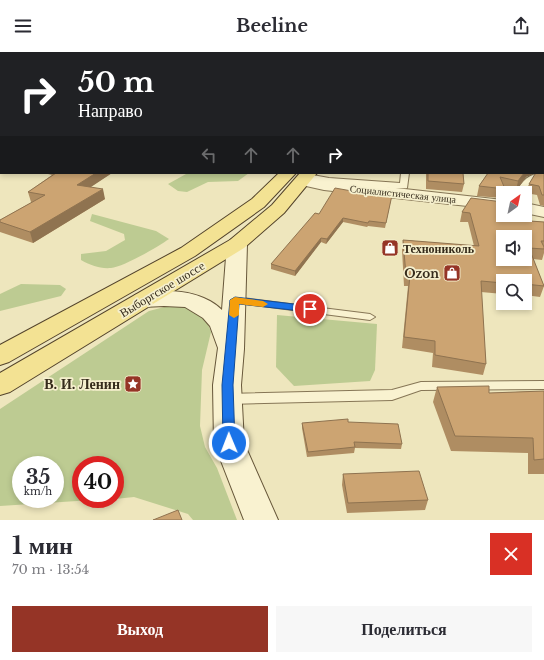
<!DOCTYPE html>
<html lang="ru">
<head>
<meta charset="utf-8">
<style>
	:root { --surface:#fff; --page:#f7f7f7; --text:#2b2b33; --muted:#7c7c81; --accent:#953426 }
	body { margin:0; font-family:"Libre Baskerville",serif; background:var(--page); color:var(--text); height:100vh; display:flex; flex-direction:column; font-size:15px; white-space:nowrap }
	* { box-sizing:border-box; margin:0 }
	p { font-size:13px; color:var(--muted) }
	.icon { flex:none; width:22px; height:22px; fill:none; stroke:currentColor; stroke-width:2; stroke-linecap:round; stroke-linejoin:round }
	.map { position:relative; height:468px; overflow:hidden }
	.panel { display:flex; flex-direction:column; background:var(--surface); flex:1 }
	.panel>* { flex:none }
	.top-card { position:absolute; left:0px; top:0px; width:544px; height:122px; box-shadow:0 2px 6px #0003; background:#202124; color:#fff; overflow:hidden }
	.needle { width:26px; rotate:33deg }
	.tools { position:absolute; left:496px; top:134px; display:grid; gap:8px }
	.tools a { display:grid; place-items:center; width:36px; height:36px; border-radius:0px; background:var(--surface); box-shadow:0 2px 6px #0003; font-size:20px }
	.speed { position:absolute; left:12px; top:404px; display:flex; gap:8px; font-size:20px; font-weight:700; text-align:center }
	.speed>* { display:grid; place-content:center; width:52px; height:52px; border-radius:50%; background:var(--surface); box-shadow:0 2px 6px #0003; line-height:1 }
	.speed small { font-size:10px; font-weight:400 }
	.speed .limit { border:6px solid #d22; background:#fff; color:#111 }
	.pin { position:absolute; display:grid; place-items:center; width:34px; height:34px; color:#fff; margin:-17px; border:2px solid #fff; border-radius:50%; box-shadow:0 1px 4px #0007 }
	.me { position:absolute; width:44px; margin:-22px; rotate:359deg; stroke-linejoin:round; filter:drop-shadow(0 0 3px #0008) }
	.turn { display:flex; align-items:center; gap:14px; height:84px; padding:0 12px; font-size:18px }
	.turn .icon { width:52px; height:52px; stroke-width:2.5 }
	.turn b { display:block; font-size:28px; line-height:34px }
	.lanes { display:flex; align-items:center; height:38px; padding:0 12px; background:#0003; justify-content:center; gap:20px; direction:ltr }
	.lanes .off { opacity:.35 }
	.round { display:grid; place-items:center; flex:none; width:42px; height:42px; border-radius:0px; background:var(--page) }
	.summary { display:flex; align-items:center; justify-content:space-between; height:68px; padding:0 12px }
	h1 { font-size:24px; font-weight:700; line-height:30px }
	.cta { display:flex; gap:8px; margin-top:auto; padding:8px 12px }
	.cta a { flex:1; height:46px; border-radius:0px; background:var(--accent); color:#fff; font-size:16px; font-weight:700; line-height:46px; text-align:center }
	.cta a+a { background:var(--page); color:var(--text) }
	header { display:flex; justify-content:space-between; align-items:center; height:52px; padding:0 12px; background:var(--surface); font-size:18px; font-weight:700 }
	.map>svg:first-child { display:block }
	.green { fill:#bdcb92; fill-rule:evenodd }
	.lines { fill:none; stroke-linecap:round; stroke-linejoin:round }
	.lane-casing { stroke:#867656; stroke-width:2 }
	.street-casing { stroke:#867656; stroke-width:2 }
	.secondary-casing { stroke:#67573a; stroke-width:2 }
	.primary-casing { stroke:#53432b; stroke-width:2 }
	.lane { fill:#f9f2d0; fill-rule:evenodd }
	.street { fill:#f9f2d0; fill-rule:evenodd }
	.secondary { fill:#f9f2d0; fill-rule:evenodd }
	.primary { fill:#f3e293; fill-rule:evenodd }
	.wall { fill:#af8d62 }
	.shaded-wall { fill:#8f7350 }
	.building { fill:#cca472; stroke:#8f7350; fill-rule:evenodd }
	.route { fill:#1a73e8; stroke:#114b97 }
	.slow { fill:#f59e0b }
	.labels { text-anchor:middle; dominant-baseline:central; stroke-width:3.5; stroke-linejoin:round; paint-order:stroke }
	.far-street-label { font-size:10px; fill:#352b1b; stroke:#f5efcd }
	.poi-label { font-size:12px; font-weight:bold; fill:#352b1b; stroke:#f5efcd; text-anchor:start }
	.street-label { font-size:12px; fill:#352b1b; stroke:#f5efcd }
	.near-poi-label { font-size:14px; font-weight:bold; fill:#352b1b; stroke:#f5efcd; text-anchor:end }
</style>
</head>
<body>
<header><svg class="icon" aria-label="menu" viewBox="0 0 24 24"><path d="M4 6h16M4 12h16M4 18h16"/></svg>Beeline<svg class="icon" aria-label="share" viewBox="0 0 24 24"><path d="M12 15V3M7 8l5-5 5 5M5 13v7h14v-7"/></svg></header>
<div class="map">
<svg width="544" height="468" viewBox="0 0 544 468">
	<rect width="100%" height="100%" fill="#eee6bd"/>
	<g class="green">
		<path d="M180,121H249L238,129L208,130L187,140L178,139L168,132L186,122Z"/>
		<path d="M92,162L156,179L169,187C158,195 123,215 111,216C100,217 90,213 81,208V202L106,199L125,188L124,182L90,169Z"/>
		<path d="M21,232L60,233L66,237L61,244L0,259V242Z"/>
		<path d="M172,253L188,255L205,264L211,280L202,318L200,374L205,395L217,416L237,468H193L188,462L134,445L115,447V413H81V447H108L0,454V357L149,259ZM21,413H55V447H21Z"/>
		<path d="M277,263L377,272L375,318L370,329L294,334L276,315Z"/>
	</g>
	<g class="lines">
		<g class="lane-casing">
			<g id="lane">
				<rect x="543" y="58" width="1" height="4"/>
				<path d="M543,119L544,123L531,130L524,141H516C521,129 530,121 543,121Z"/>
				<path d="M401,121H409L407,136C396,138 310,130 303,124L307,122L329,126L400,131Z"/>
				<path d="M235,245L370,262L375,265L370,268L231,250L230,248L231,246Z"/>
				<path d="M544,329V337L421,338L392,348L228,352L224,350L222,347L224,344L228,342L392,338L421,330Z"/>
			</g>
		</g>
		<g class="street-casing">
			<g id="street">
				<path d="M60,0H72L59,1Z"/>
				<rect x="0" y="26" width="1" height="6"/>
				<rect x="543" y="73" width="1" height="8"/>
				<path d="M303,124L324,128L503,148V158L324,138L297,132L295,129L297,126Z"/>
				<path d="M525,151L544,155V165L525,161Z"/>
			</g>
		</g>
		<g class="secondary-casing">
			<path id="secondary" d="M237,186L244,188L247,192L244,297L241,333L244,391L278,468H244L214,391L213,333L218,296L210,274L203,266L185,255L164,254L143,255L135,253L132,248L135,243C162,236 201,237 222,258L227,192L230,188Z"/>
		</g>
		<g class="primary-casing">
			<g id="primary">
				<path d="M279,121H296L264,155L195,204L9,310L0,313V293L181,196L252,147Z"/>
				<path d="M300,121H317L284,161L244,196L10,340L0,343V321L230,188L272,153Z"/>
			</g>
		</g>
		<use href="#lane" class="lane"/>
		<use href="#street" class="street"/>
		<use href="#secondary" class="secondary"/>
		<use href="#primary" class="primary"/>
	</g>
	<g class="wall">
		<path d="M512,0H544V41H543V1H512Z"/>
		<path d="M544,82V101L543,97V85Z"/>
		<path d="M544,108V154L540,153L537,143L526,141L529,132L537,121Z"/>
		<path d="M47,121H112L90,135L105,147L33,191L0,180V168L32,150H31L28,140L52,123L48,122Z"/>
		<path d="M426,121H463L464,132L462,140L426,137Z"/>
		<path d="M488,121L526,125L516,139L504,136L505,137L504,141H503L502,146L477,144L479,134Z"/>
		<path d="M374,143H392L385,176L368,174L367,175L343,170L326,192L321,190L295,224L271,217V212L319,162Z"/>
		<path d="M471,146L516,168L544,170V201L542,208L533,207L544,234L540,245L525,243V229H503V242L481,240L486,312L483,323L432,315L433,301L402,296L408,234H404L402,198L403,188L474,194L468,170H460L462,160Z"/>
		<path d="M437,335L489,341L544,339V422H528V401L451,399L433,350Z"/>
		<path d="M348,370L402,392L401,397L355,396L354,401L307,405L302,376V371Z"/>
		<path d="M343,422L428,448L425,458L347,461L342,433Z"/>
	</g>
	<g class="shaded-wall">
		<path d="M543,110H544V117L543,118Z"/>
		<path d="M96,121H112L79,143L77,133Z"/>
		<path d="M524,121H536L526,125L516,139L518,129Z"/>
		<path d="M103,137L105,147L33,191L30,180Z"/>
		<path d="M343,166V170L326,192L327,187Z"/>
		<path d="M321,186V190L295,224V219Z"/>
	</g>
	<g class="building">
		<path d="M237,0H273L272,1H237Z"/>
		<path d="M336,0H349L348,1H336Z"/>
		<rect x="399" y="0" width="102" height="1"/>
		<path d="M514,0H544V37H543V1H515Z"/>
		<path d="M543,117H544V143H542L539,134L529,132L535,122L537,121H543Z"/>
		<path d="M56,121H96L77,133L103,137L30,180L0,170V168L45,143L28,140Z"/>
		<path d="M428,121H463L464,132L428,129Z"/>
		<path d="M488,121H524L518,129L500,125L505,137L479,134Z"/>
		<path d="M335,136L374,143L375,141L392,143L386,171L369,169L368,171L343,166L327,187L321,186L295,219L271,212L315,161L319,162Z"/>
		<path d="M471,146L503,150V163H515L516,168L544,170V189H541L544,195V197L529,196L544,234L525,232V229H503V231L481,229L486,312L435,303V289L404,285L410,223H406L403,188L479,194L470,161L462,160ZM503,185H525V207H503Z"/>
		<path d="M489,334V341L544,339V407L534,408L533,386L455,384L437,335Z"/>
		<path d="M348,367V370L398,372L402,392L354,390L355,395L308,400L302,371Z"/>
		<path d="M419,419L428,448L348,451L343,422Z"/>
		<path d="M178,458L182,468H153Z"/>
	</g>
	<path class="route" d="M235,245L310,254L315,257L310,260L239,252L233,333L235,391L233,394L229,396L224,394L223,391L222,333L230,248Z"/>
	<path class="slow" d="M235,245L263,249L268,252L263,255L239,252V263L234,266L229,263L230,248Z"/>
	<defs>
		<g id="shop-square" transform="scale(0.9)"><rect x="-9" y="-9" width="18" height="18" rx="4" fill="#953426" stroke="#f5efcd"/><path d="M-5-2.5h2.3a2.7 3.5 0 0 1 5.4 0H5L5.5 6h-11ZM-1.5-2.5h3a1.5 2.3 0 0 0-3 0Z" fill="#fff"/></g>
		<g id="sight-square" transform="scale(0.9)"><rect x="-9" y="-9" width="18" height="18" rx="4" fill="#953426" stroke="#f5efcd"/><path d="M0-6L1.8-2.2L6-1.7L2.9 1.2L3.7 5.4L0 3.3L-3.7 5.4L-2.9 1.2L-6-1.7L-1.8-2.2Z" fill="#fff"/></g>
	</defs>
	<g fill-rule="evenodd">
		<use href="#shop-square" x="390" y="196"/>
		<use href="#shop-square" x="452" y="221"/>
		<use href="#sight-square" x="133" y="332"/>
	</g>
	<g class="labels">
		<g class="far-street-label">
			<text transform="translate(403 142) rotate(6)">Социалистическая улица</text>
		</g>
		<g class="poi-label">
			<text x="403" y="196">Технониколь</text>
			<text x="439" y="221" text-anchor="end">Ozon</text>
		</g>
		<g class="street-label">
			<text transform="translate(162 237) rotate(-31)">Выборгское шоссе</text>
		</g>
		<g class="near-poi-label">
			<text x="120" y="332">В. И. Ленин</text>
		</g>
	</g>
</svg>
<div class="tools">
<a><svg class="needle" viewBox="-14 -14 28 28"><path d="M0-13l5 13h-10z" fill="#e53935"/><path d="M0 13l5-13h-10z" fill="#7c7c81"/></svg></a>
<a><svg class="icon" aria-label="sound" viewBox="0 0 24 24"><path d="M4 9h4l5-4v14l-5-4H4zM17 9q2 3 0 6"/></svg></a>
<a><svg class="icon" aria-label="search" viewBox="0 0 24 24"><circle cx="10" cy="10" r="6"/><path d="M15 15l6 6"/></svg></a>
</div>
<div class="speed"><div>35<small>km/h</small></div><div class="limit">40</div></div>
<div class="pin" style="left:310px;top:257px;background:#d93025"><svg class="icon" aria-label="arrive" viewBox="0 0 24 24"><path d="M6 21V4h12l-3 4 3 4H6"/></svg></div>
<svg class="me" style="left:229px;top:391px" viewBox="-20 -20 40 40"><circle r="17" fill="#1a73e8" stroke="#fff" stroke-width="3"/><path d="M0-11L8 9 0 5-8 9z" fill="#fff"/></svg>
<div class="top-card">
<div class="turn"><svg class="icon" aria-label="right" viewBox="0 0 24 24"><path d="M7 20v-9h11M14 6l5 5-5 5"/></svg><div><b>50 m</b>Направо</div></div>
<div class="lanes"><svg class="icon off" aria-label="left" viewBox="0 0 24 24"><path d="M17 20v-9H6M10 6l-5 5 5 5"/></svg><svg class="icon off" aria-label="ahead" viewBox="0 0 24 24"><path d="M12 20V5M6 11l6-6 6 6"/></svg><svg class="icon off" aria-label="ahead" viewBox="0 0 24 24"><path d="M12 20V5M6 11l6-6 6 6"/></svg><svg class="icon" aria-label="right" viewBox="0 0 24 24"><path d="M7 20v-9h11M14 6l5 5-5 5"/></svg></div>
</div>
</div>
<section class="panel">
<div class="summary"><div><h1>1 мин</h1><p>70 m · 13:54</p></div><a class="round" style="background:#d93025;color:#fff"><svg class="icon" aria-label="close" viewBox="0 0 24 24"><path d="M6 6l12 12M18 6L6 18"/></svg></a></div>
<div class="cta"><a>Выход</a><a>Поделиться</a></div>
</section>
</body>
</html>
